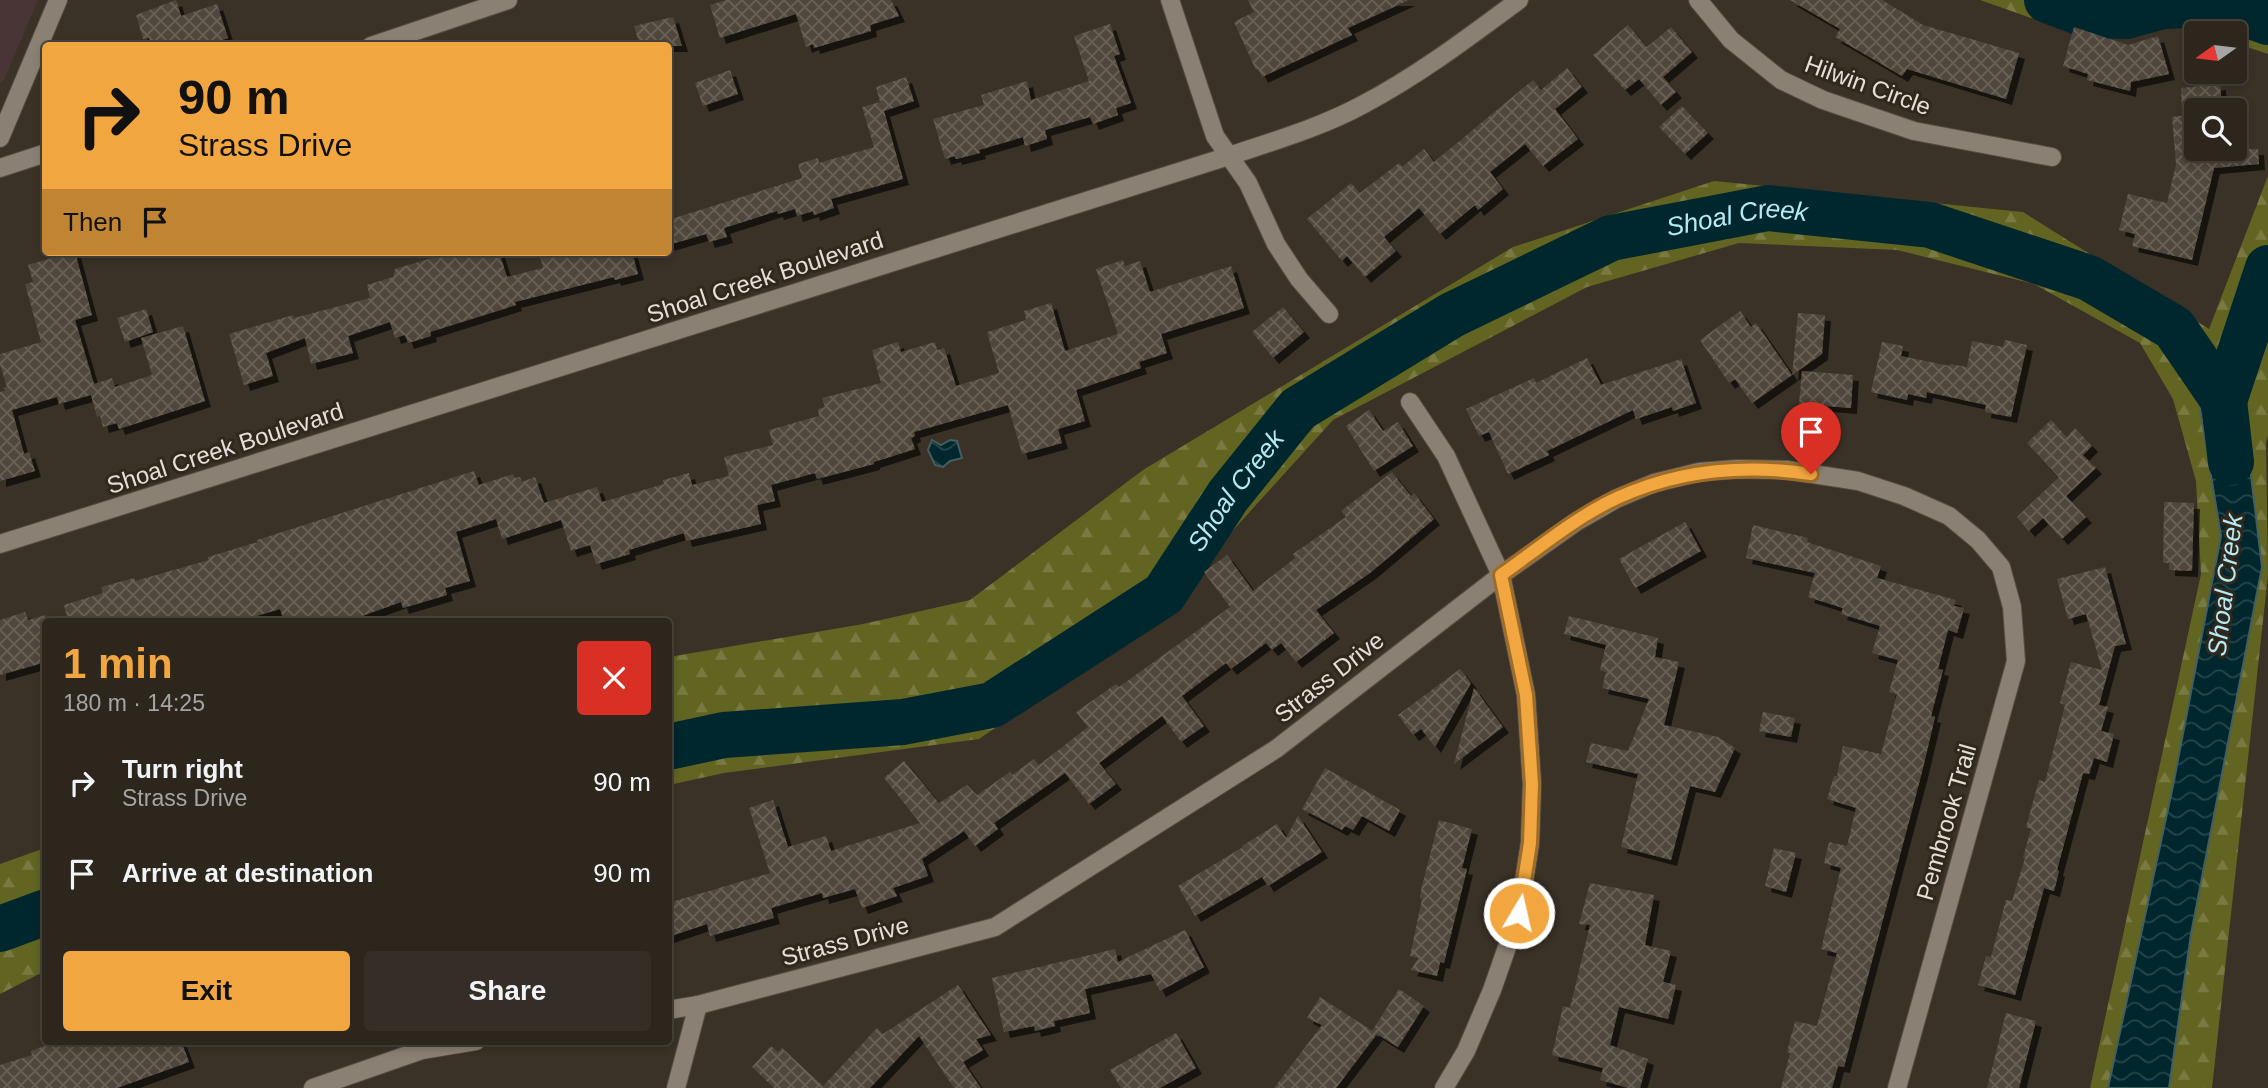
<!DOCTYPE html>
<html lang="en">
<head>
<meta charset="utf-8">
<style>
	:root { --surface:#2c261d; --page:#342e26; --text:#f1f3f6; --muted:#a6a5a4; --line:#48433b; --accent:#f1a63f }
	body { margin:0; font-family:Arial,sans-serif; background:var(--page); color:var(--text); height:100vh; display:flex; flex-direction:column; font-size:26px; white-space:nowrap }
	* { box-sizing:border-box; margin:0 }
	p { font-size:23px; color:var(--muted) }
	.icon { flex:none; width:38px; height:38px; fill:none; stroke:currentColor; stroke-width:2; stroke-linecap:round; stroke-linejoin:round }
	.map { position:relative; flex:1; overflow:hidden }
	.sheet { position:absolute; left:42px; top:618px; width:630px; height:427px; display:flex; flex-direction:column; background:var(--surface); border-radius:7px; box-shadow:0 4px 10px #0003,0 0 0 2px var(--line) }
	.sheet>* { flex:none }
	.banner { position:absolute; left:42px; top:42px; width:630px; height:214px; border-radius:7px; box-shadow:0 4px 10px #0003,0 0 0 2px var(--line); background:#f1a63f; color:#111; overflow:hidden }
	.needle { width:46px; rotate:256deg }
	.tools { position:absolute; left:2184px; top:21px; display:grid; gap:14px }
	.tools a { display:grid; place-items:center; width:63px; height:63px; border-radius:7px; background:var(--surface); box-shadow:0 4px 10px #0003,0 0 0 2px var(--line); font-size:35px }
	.pin { position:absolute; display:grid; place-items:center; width:60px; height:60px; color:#fff; margin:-72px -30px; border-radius:50% 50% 50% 0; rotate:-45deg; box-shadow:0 0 7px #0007 }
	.pin .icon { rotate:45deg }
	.me { position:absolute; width:77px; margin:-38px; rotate:9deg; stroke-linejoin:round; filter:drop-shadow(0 0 5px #0008) }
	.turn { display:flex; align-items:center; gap:24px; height:147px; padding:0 21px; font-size:32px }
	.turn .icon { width:91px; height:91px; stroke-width:2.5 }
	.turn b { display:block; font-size:49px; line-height:60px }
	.then { display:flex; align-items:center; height:66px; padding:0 21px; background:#0003; gap:14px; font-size:26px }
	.round { display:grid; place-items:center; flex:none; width:74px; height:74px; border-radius:7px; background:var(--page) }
	.head { display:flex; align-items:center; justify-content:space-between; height:119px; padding:0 21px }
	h1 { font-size:42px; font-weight:700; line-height:52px; color:var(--accent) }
	.primary-button { display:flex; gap:14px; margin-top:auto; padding:14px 21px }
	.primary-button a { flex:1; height:80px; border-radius:7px; background:var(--accent); color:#111; font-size:28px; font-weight:700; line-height:80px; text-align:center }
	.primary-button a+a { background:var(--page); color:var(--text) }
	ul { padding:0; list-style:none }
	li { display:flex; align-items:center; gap:21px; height:91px; padding:0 21px }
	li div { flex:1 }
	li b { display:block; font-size:26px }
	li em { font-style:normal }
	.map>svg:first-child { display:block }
	.commercial { fill:#4a3536 }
	.forest { fill:url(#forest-firs) }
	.water { fill:url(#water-waves); stroke:#445e60; stroke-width:2 }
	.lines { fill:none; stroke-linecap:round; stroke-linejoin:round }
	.river { stroke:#00272d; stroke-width:46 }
	.building { fill:url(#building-cross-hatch); filter:url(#shadow) }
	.minor-casing { stroke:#544d44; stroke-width:20 }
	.minor { stroke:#8a8073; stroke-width:18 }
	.route-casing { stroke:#9d6c29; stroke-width:18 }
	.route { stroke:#f1a63f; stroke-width:12 }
	.labels { text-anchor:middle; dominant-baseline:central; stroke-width:6; stroke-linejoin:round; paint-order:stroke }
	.street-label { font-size:24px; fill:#e4dfd8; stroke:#30281d }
	.water-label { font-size:26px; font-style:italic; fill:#b5eaf5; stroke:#30281d }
</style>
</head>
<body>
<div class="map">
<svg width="2268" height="1088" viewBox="0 0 2268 1088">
	<defs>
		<pattern id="forest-firs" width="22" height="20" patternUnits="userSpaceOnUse" patternTransform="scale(1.75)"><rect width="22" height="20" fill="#626422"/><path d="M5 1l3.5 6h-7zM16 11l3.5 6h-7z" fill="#787a41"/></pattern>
		<pattern id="water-waves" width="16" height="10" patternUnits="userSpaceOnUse" patternTransform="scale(1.75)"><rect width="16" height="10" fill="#00272d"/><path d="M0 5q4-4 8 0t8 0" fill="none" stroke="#25464b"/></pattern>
		<pattern id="building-cross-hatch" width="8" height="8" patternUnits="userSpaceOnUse" patternTransform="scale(1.75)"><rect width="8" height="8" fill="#50473c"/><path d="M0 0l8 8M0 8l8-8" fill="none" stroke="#696157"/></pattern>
		<filter id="shadow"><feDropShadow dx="6" dy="6" stdDeviation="0" flood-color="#0009"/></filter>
	</defs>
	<rect width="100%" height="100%" fill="#3a3227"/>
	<path class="commercial" d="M0,0H38L4,80L0,83Z"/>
	<g class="forest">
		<path d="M1980,0H2239L2268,7V54L2235,43V33H2204L2181,26L2128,28L2031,18Z"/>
		<path d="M2268,176V435L2266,443L2268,575L2212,1088H2090L2201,574L2196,481L2173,399L2140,343L2034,284L1897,250L1739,243L1587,287L1333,420L1197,570L1168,611L979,739L724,773L669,785V657L863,624L970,600L1143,470L1513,247L1714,181L2023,212L2209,329Z"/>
		<path d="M45,848V971L0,994V864Z"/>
	</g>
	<g class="water">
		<path d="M2242,401L2262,567L2191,934L2169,1088H2108L2173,786L2221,536L2199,402Z"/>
		<path d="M932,440L941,445L950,440L957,441L962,458L950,461L943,467L935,465L928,450Z"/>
	</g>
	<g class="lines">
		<g class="river">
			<path d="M2047,0L2087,15L2126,16L2162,6L2218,4L2268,22"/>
			<path d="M2224,401L2268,268"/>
			<path id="s1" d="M668,747L724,735L903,722L992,705L1164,594L1228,496L1298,409L1452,315L1611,238L1768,208L1930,225L2089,278L2174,328L2224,401L2231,462"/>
			<path d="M0,929L46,912"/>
		</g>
	</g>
	<g class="building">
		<path d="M176,0L181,16L217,4L228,38L205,46H151L149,38L143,39L136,15Z"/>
		<path d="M726,0H891L899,16L870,25L871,31L814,48L813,44L806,47L796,14L720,38L710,5Z"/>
		<path d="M1248,0H1409L1348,28L1352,35L1262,77L1258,69L1256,70L1234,22L1254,12Z"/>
		<path d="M1790,0H1882L1923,25L2019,53L2006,99L1907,69L1902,76L1835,37L1840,29Z"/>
		<path d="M673,17L682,46H640L634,26Z"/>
		<path d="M1110,24L1120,54L1114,56L1131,103L1116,108L1118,115L1093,124L1090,117L1045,130L1047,139L1025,146L1023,137L979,150L980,153L956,159L955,156L945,159L933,119L984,105L981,95L1027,81L1031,100L1089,81L1074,36Z"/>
		<path d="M1628,25L1647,47L1671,27L1692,52L1663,77L1676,92L1661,105L1639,79L1625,90L1593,55Z"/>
		<path d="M2074,27L2128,45L2158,36L2169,74L2131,82L2130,91L2087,80L2088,74L2063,66Z"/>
		<path d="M1567,68L1582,87L1555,109L1578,139L1543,166L1525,144L1490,172L1503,189L1478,210L1475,205L1440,234L1419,208L1384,237L1396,251L1365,277L1347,256L1342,261L1307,219L1351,183L1360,193L1399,163L1402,167L1424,149L1434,162L1533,80L1541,90Z"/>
		<path d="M730,70L738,94L703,106L695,83Z"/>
		<path d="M906,77L914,101L884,111L903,179L831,199L834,208L814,215L813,211L797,216L795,209L778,214L777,211L724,228L727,237L709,242L706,234L668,245V220L802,178L798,164L818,158L819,163L874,147L862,107L880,102L876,87Z"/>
		<path d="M2220,84L2222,110H2182L2181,88Z"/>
		<path d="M1682,106L1708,133L1685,154L1659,127Z"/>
		<path d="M2196,114V149H2258L2259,164L2214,168L2192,260L2132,246L2135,234L2119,230L2128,194L2167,203L2176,164L2172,117Z"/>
		<path d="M72,252H75L92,315L75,320L94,384L112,378L115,387L152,375L141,338L183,326L205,401L119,429L117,423L103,427L100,416L97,417L91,395L59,404L57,397L12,410L24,454L29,452L35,471L0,481V392L5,391L4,388L7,387L0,365V354L41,342L25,284L33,282L28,265Z"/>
		<path d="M430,252H499L507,277L543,268L539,252H632L638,274L615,280L614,277L515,302L516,305L430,332L431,336L408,343L405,335L395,338L390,322L348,336L353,353L311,364L305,338L266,353L273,376L244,385L229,334L293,315L294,318L370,298L367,285L393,277L395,269L432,258Z"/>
		<path d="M1123,260L1125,266L1140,261L1150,292L1231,266L1244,308L1161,334L1167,353L1139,362L1141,368L1076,390L1085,421L1058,429L1062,443L1022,454L1008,405L914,432L915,436L911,438L915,449L874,462V464L817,479L815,473L771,485L775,501L757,505L761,524L686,541L684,533L629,550L630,554L596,564L590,545L571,551L561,520L502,539L496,519L456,532L470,581L445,588L447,595L403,608L401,602L348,621H284L280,609L239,621H68L64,605L103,593L101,587L134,578L135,581L209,560L208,557L258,542L257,540L474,471L479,485L513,474L515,478L520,477L522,482L535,477L544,503L597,487L602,502L664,484L663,480L689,473L692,485L729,476L724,457L773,445L769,430L819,416L818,409L825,407L822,398L881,383L872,350L898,342L901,352L935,342L937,350L944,348L956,386L999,373L987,332L1026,320L1024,311L1051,303L1065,351L1118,334L1096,269Z"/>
		<path d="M1283,307L1304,332L1273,358L1252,332Z"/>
		<path d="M146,309L153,332L125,342L117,318Z"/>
		<path d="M1740,311L1751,327L1756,323L1792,375L1798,313L1825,315L1822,354L1752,403L1735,379L1729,383L1700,340Z"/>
		<path d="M2005,340L2027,345L2011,417L1985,412L1986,405L1927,392L1926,398L1908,394L1907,400L1871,392L1882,342L1903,346L1901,356L1950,366V364L1967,367L1972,341L2003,347Z"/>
		<path d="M1587,358L1601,385L1681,359L1696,403L1673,411L1672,407L1636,419L1633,410L1547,451L1549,455L1508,474L1489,432L1479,436L1466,409L1534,378L1536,383Z"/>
		<path d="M1802,371L1853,375L1851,408L1799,404Z"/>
		<path d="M1369,410L1383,431L1398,422L1413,446L1374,471L1346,426Z"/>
		<path d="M2051,420L2067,437L2075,428L2092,446L2083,455L2096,468L2066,496L2086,517L2062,539L2043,518L2029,531L2017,517L2059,477L2027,443Z"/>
		<path d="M1392,472L1411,496L1414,493L1434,519L1370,573L1316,610L1334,633L1296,662L1281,643L1272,650L1266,643L1231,669L1226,663L1182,696L1204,726L1181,742L1162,716L1099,763L1116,784L1089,804L1065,773L994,823L998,829L975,846L964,831L922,859L928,876L893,888L897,896L862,908L855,889L823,898L822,893L771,908L774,918L710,936L707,924L668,937V903L770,873L749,808L773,800L788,847L826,836L831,851L920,823L884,778L904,761L939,803L967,785L977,795L1010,772L1012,775L1034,759L1039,765L1088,727L1076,712L1116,684L1119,687L1230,607L1204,572L1227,555L1253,591L1295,558L1293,554L1346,517L1341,511Z"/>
		<path d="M2164,502L2194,503L2192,571L2169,570V563H2163Z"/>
		<path d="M1685,522L1701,551L1635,588L1619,559Z"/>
		<path d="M1753,525L1808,538L1807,542L1881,566L1877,578L1956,600L1954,606L1964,608L1957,633L1948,630L1938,669L1943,670L1931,716L1935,717L1922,772L1844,1067L1838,1066L1832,1088H1781L1790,1053L1787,1052L1795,1021L1817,1026L1837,953L1821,949L1841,868L1824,863L1829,842L1847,846L1856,808L1827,799L1834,776H1837L1843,746L1881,754L1897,694L1889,692L1898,660L1872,653L1880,626L1841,614L1843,608L1808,597L1815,573L1746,558Z"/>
		<path d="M2105,567L2126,644L2115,646L2099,705L2108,707L2101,731L2114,734L2107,762L2094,758L2089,774L2083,773L2057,870L2059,871L2054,891L2044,888L2015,995L1978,985L1986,956L1991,957L2006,900L2012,901L2025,858L2023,857L2031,829L2026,827L2039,780L2045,782L2065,705L2060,703L2071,662L2102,670L2086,614L2068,619L2057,579Z"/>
		<path d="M25,612L28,620L46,615V662L0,675V620Z"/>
		<path d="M1569,616L1658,638L1655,657L1679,662L1664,725L1718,737L1735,748L1715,792L1690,786L1671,860L1621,847L1638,774L1586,762L1591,743L1628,751L1649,699L1602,688L1606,672L1600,670L1606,645L1564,634Z"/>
		<path d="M1460,669L1471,683L1435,747L1421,729L1413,735L1398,715Z"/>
		<path d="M1474,688L1503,727L1454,764Z"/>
		<path d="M1763,712L1795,718L1791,737L1759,731Z"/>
		<path d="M1325,768L1400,810L1389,831L1362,816L1353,830L1345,826L1342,830L1302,809Z"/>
		<path d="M1298,816L1322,852L1268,886L1262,877L1195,916L1178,886L1243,847L1242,846L1277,824L1286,838Z"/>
		<path d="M1439,820L1472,829L1462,868L1467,869L1444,963L1440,962L1437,976L1411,970L1418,958L1410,956L1422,899L1420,898L1421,890Z"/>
		<path d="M1774,848L1796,853L1786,892L1765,886Z"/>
		<path d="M1590,883L1654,895L1645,945L1671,951L1663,982L1676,985L1668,1019L1619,1007L1610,1045L1648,1059L1640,1088H1628L1600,1080L1603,1068L1552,1055L1563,1006L1570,1008L1590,925L1579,924Z"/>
		<path d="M1185,930L1204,967L1160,991L1151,974L1085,989L1090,1013L1054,1021L1055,1026L1035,1031L1034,1026L1004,1032L992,978L1115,949L1118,962Z"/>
		<path d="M958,985L991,1035L976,1039L983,1050L963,1062L981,1088H954L919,1036L870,1088H774L752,1067L771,1046L778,1052L782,1048L823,1086L877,1028L883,1034Z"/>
		<path d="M1399,989L1424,1006L1398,1047L1372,1031Z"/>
		<path d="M1320,997L1377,1034L1336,1088H1274L1322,1025L1307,1018Z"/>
		<path d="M2006,1013L2036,1021L2019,1088H1987Z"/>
		<path d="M1176,1033L1196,1068L1160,1088H1121L1110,1070Z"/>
		<path d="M57,1041H181L189,1062L117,1088H0V1065L32,1055L31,1051Z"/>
	</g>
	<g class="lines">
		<g class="minor-casing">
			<g id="minor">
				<path d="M1170,0L1215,136L1248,183L1276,244L1299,279L1329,314"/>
				<path d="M1698,0L1731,40L1781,80L1823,100L1914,131L2052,157"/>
				<path d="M371,46L508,0"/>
				<path d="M0,138L58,0"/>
				<path d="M0,168L46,153"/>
				<path d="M1410,402L1446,456L1501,575L1526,695L1532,784L1530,843L1519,913L1492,990L1466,1051L1444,1088"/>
				<path d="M0,544L1229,156C1274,141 1322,127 1364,104C1419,75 1469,37 1519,0"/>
				<path d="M668,1010L698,1005L995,927L1276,749L1501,575L1576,522L1616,499L1654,483L1699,472L1737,469L1787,470L1858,481L1904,496L1949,516L1978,540L2001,567L2012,607L2016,661L1897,1088"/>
				<path d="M313,1088L422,1050L476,1041"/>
				<path d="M676,1088L698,1005"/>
			</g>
		</g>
		<use href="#minor" class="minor"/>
	</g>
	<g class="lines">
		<g class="route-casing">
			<path id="route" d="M1519,913L1530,843L1532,784L1526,695L1501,575C1539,548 1576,517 1617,498C1678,470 1744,464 1811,474"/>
		</g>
		<use href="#route" class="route"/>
	</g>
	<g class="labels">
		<g class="street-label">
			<text transform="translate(1868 85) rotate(20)">Hilwin Circle</text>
			<text transform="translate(765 277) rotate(-18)">Shoal Creek Boulevard</text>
			<text transform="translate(225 448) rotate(-18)">Shoal Creek Boulevard</text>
			<text transform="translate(1329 677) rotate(-38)">Strass Drive</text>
			<text transform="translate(1946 822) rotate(-74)">Pembrook Trail</text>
			<text transform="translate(845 941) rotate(-15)">Strass Drive</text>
		</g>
		<g class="water-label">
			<text stroke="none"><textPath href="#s1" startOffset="1246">Shoal Creek</textPath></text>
			<text stroke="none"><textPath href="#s1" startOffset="658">Shoal Creek</textPath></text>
			<text transform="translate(2225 585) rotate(-83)">Shoal Creek</text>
		</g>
	</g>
</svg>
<div class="tools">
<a><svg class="needle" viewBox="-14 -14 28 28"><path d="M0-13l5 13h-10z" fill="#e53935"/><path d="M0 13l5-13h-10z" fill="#a6a5a4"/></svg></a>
<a><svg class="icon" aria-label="search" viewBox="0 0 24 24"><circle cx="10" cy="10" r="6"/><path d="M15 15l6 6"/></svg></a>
</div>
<div class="pin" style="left:1811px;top:474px;background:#d93025"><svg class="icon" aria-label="arrive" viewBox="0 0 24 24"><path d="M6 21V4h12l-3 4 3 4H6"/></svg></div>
<svg class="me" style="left:1519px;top:913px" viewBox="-20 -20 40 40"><circle r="17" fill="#f1a63f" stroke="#fff" stroke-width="3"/><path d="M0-11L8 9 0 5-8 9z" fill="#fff"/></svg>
<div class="banner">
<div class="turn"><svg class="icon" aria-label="right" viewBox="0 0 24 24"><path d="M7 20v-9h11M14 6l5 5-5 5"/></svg><div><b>90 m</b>Strass Drive</div></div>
<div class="then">Then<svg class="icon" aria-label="arrive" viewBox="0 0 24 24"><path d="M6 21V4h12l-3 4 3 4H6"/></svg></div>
</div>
<section class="sheet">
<div class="head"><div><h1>1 min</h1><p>180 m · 14:25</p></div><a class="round" style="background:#d93025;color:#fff"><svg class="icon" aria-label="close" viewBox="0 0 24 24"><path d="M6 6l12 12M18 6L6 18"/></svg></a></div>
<ul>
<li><svg class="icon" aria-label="right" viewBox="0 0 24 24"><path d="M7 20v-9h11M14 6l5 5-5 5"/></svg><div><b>Turn right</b><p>Strass Drive</p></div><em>90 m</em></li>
<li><svg class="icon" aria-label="arrive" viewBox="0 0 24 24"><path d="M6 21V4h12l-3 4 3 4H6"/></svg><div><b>Arrive at destination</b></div><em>90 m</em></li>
</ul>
<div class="primary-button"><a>Exit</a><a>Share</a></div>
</section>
</div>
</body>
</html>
